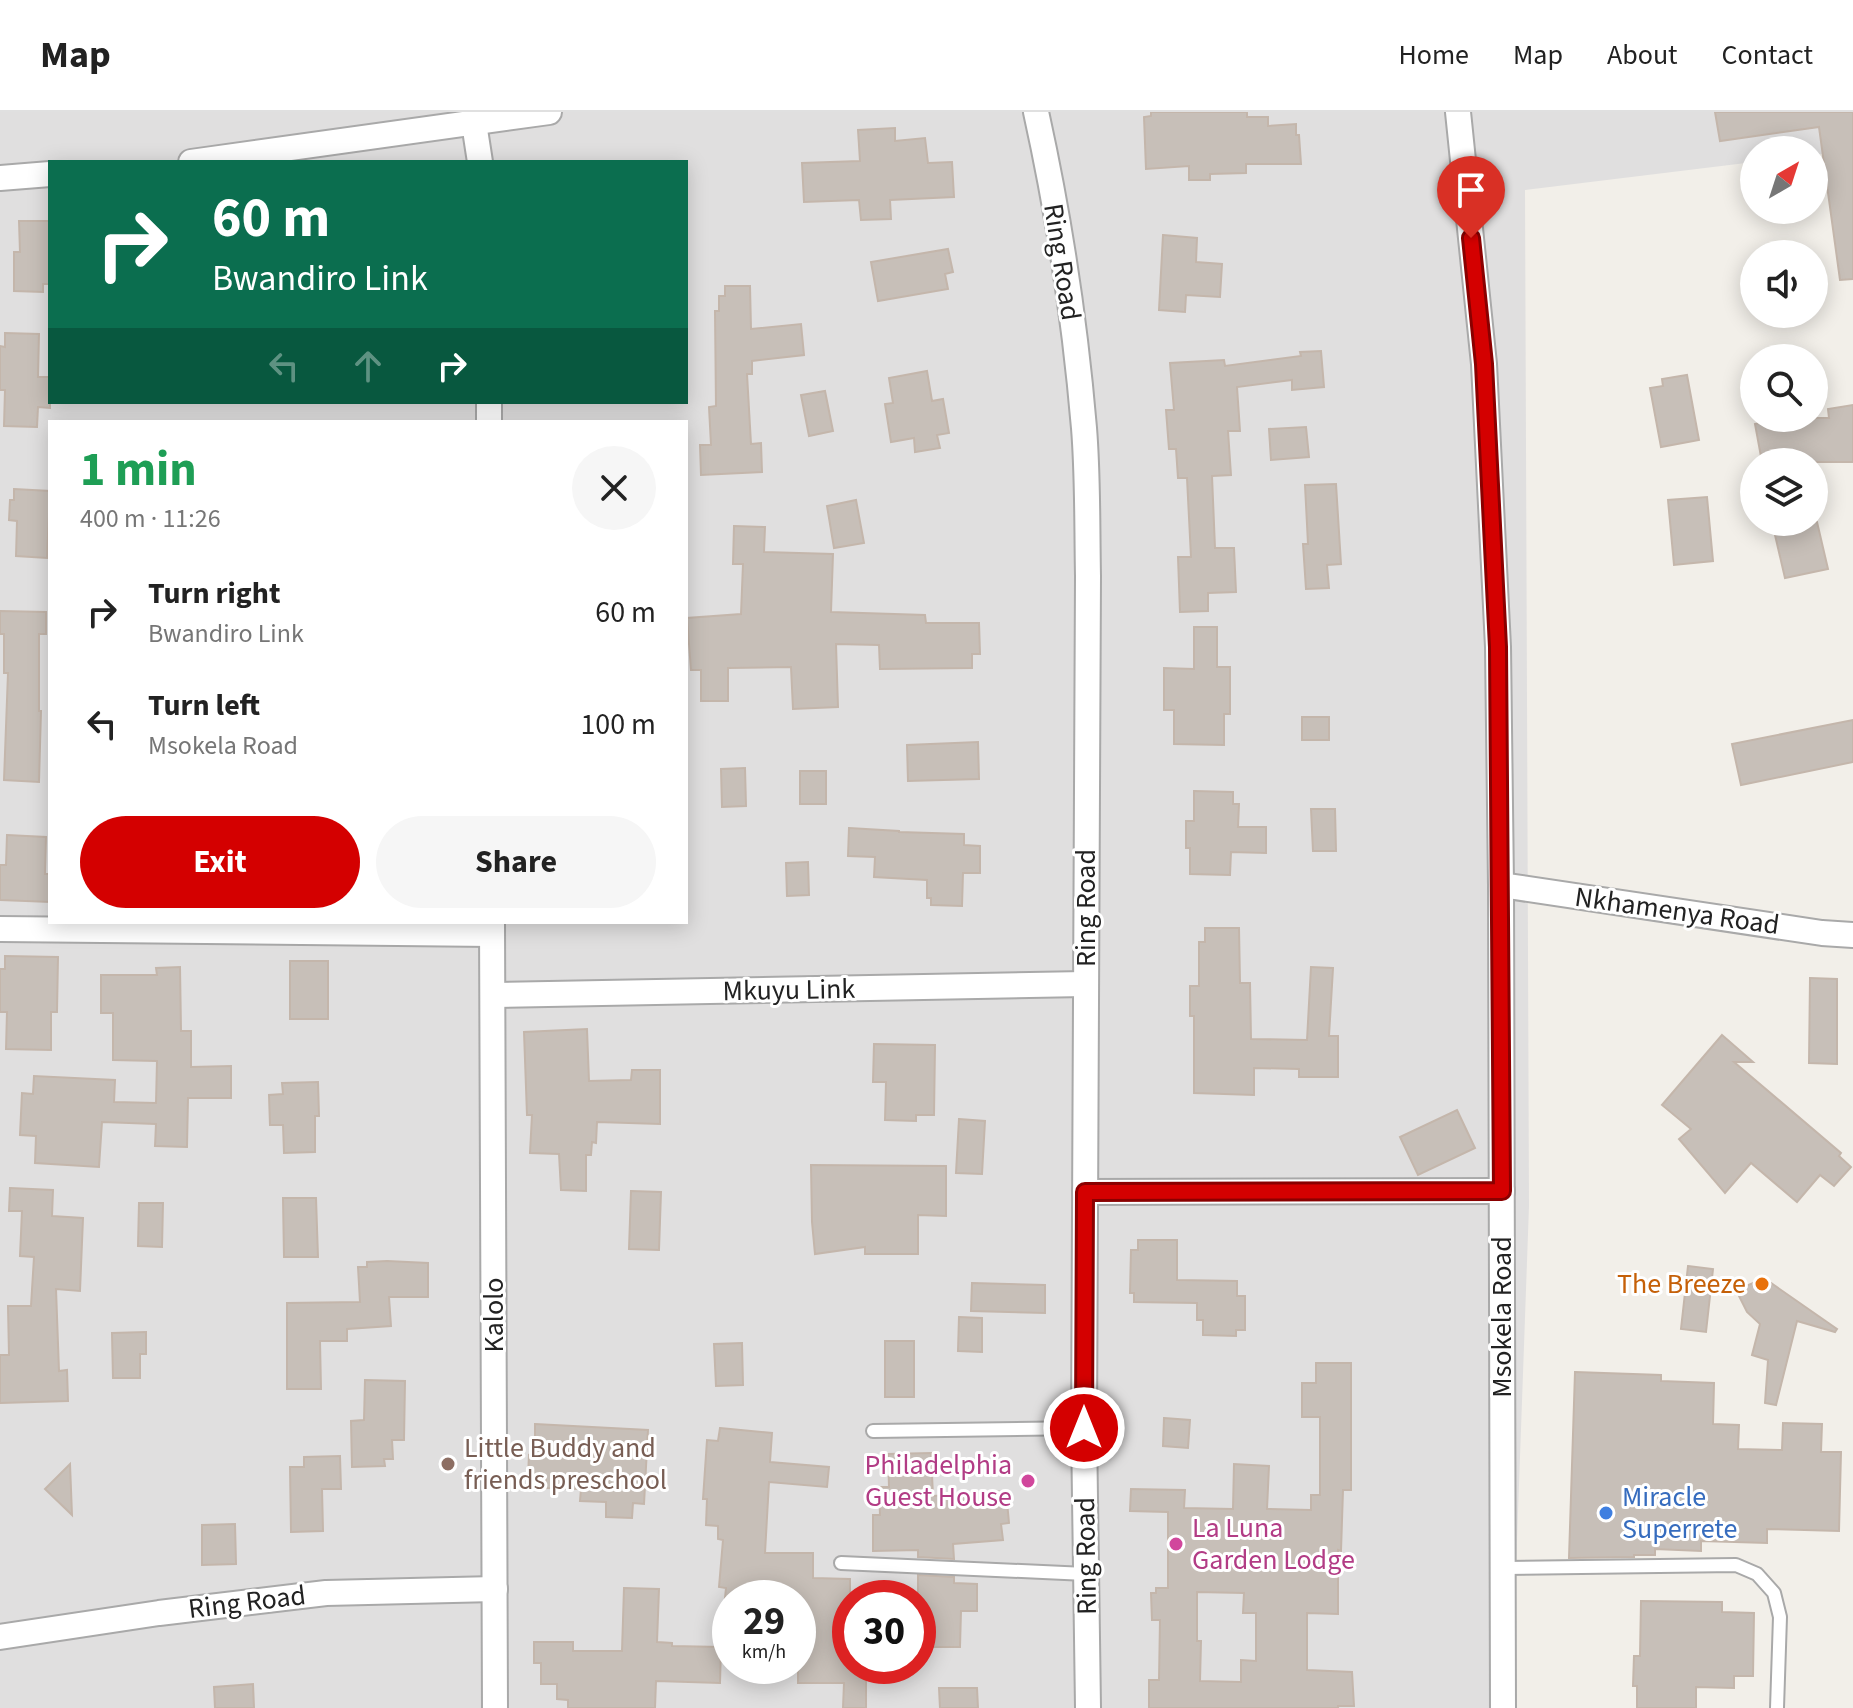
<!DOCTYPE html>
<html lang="en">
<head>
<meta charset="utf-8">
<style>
	:root { --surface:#fff; --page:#f6f6f6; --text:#222; --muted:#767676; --line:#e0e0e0; --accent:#d40000 }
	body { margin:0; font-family:"Source Sans 3",sans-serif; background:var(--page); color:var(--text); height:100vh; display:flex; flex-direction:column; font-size:30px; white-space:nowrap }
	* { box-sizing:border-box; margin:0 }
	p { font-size:26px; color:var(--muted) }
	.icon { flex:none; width:44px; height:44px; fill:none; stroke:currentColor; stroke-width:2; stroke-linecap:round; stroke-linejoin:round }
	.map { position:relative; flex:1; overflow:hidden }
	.details { position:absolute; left:48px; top:308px; width:640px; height:504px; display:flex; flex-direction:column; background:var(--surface); border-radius:0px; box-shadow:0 4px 20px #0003 }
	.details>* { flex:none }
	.banner { position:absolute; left:48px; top:48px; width:640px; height:244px; border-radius:0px; box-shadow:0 4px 20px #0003; background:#0b6e4f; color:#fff; overflow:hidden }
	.needle { width:52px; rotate:39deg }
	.controls { position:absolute; left:1740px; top:24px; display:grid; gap:16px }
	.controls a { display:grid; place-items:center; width:88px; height:88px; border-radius:50%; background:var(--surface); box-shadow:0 4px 20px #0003; font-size:40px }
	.speed { position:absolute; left:712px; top:1468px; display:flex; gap:16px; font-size:40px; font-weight:700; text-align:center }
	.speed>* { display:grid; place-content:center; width:104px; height:104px; border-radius:50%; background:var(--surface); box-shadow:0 4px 20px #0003; line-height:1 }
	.speed small { font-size:20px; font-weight:400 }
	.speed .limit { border:12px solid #d22; background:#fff; color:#111 }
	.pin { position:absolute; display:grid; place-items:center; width:68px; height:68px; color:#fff; margin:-82px -34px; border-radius:50% 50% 50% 0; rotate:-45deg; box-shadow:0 0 8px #0007 }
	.pin .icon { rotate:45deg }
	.me { position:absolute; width:88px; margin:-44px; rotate:0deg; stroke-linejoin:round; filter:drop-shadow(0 0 6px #0008) }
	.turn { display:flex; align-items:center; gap:28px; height:168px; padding:0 32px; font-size:36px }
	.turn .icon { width:104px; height:104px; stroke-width:2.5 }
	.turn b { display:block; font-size:56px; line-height:68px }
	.lanes { display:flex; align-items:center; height:76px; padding:0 32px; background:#0003; justify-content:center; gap:40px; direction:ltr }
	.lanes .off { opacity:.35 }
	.round { display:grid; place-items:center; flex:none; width:84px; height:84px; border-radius:42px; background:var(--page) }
	.head { display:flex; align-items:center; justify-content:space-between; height:136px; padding:0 32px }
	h1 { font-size:48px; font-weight:700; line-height:60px; color:#1e9e55 }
	.cta { display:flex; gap:16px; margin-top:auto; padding:16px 32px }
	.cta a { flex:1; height:92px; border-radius:48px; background:var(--accent); color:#fff; font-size:32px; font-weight:700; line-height:92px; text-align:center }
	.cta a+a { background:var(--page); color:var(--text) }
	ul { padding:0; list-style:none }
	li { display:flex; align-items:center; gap:24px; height:112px; padding:0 32px }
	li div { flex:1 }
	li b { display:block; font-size:30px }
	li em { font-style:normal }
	header { display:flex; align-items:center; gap:48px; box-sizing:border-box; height:112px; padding:0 40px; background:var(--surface); border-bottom:2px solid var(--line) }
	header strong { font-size:38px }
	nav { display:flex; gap:44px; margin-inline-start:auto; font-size:28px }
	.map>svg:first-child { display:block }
	.residential { fill:#e0dfdf; fill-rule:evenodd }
	.building { fill:#c7bfb8; stroke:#c4b6ab; stroke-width:2; fill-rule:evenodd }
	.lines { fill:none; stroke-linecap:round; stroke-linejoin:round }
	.service-casing { stroke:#a9a9a9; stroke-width:16 }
	.minor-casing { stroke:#a9a9a9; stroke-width:28 }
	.service { stroke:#fff; stroke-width:12 }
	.minor { stroke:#fff; stroke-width:24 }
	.route-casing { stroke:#8a0000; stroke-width:20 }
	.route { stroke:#d40000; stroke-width:14 }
	.food-dot { fill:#e8710a; stroke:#fff; stroke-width:3 }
	.education-dot { fill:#8d6e63; stroke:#fff; stroke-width:3 }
	.hotel-dot { fill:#d1479c; stroke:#fff; stroke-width:3 }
	.shop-dot { fill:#3f7fe0; stroke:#fff; stroke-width:3 }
	.labels { text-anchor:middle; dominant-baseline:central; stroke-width:6; stroke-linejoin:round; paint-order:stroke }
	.street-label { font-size:28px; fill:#222; stroke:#fff }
	.food-label { font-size:28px; fill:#c56008; stroke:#fff; text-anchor:end }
	.education-label { font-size:28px; fill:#785e54; stroke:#fff; text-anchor:start }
	.hotel-label { font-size:28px; fill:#b23c85; stroke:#fff; text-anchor:end }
	.shop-label { font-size:28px; fill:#366cbe; stroke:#fff; text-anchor:start }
</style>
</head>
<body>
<header>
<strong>Map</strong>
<nav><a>Home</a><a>Map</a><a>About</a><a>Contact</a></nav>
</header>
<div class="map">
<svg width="1853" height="1596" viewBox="0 0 1853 1596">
	<rect width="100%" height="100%" fill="#f2efe9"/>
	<path class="residential" d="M0,0H1853V38L1814,43V38H1754V50L1525,78L1529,1094L1511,1596H0ZM50,50H686V290H50ZM50,310H686V810H50ZM730,1486H798V1554H730ZM850,1486H918V1554H850Z"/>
	<g class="building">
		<path d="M1151,0H1247V5H1268V14L1296,12V23H1299L1301,52H1246V61L1210,62V68H1189V54L1146,57L1144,5L1151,4Z"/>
		<path d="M1715,0H1853V167L1840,168L1819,15L1720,29Z"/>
		<path d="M895,16V29L925,26L928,51L952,50L954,85L890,88L891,107L861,108L859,88L804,90L802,51L860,49L858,18Z"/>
		<path d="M19,109H50V172H43V180L14,179V140H20Z"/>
		<path d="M1163,123L1197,126L1196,150L1222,152L1220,185L1186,183L1185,200L1159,198Z"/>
		<path d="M948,137L953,160L945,162L948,177L878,189L871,150Z"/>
		<path d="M725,174H750L751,217L801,212L804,243L752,249V262H747L751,332L761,331L762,360L701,363L700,333H711L709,295L716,294L715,199H719V184H725Z"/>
		<path d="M5,221L39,222L38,265H50V296L38,295L37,315L4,314L5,278H0V234L5,235Z"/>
		<path d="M1321,239L1324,275L1292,278V268L1237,275L1240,319H1228L1231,363L1212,364L1215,436H1234L1236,480L1208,481V499L1180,500L1178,445H1191L1187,366H1178L1176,337H1169L1166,298H1174L1170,251L1224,248L1225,254L1301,244L1300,240Z"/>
		<path d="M927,259L932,289L943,287L949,321L937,323L940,336L915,340L914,326L891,330L885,292L893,291L889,266Z"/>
		<path d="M1687,263L1699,328L1661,335L1650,276L1663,274L1662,267Z"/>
		<path d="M825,279L833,319L809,324L801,283Z"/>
		<path d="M1853,293V350H1762L1755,312L1783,306H1829L1828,297Z"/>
		<path d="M1306,315L1309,345L1271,348L1269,317Z"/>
		<path d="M1336,372L1341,452L1327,453L1329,476L1306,477L1303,432H1308L1305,373Z"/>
		<path d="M14,377L50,379L47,446L16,444L17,409L9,408L10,388H14Z"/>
		<path d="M1707,385L1713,449L1674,453L1668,388Z"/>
		<path d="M856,388L864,431L834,436L827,394Z"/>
		<path d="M1772,410H1817L1828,457L1785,466Z"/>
		<path d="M734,414L765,415L764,440L833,442L831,500L925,503L926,511H979L980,542H972V556L880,557L879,533L836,532L838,595L793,597L791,555L728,556V589H701V558H691L687,506L741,502L743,452H733Z"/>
		<path d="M0,499L46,500V522H39V599H41L39,670L4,668L8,561H4V522H0Z"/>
		<path d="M1194,515H1217V555H1230V602H1224V633L1174,632V598H1164V556L1194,557Z"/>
		<rect x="1302" y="605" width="27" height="23"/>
		<path d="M1853,608V650L1741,673L1732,632Z"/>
		<path d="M978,630L979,667L908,669L907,633Z"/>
		<path d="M745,656L746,694L722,695L721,657Z"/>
		<rect x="800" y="659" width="26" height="33"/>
		<path d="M1194,679L1233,680V692H1239L1238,715H1266V741L1231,740L1230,763L1190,762V736H1186V709H1194Z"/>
		<path d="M1311,697H1335L1336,739H1313Z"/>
		<path d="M849,716L899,719V720L964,722V733L980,734V761H963L962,794L931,793V786H927V768L874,765L875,745L848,744Z"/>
		<path d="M7,723L46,725L45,762H50V790L0,788V753H6Z"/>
		<path d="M808,750L809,783L787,784L786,751Z"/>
		<path d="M1205,816H1239L1240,871H1250L1251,927L1307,928L1311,855L1333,856L1329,924H1338V965H1299V957L1254,956V983L1194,981V904H1190V874H1199V830H1205Z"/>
		<path d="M5,844L58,845L57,900H51V938L6,937L7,900H0V857H5Z"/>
		<rect x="290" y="849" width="38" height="58"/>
		<path d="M180,855L181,919H191V955L231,954V986H188L187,1035L155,1034L156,1012L102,1010L99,1055L35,1051L36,1024L20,1023L22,981L33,982L34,964L115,968L114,990L156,991L157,949L113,948V901H101V863H157L156,856Z"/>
		<path d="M1810,866L1837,867V952L1809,951Z"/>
		<path d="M587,917L589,969L631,968L632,958H660V1012L597,1010L596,1031L592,1030L591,1043H586V1079L561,1078L559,1042L530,1041L532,1003H527L524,920Z"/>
		<path d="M1722,923L1753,950H1734L1841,1041L1839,1044L1851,1055L1834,1074L1820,1063L1797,1090L1751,1051L1725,1081L1679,1027L1691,1017L1662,993Z"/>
		<path d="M874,932L935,933L934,1003H916V1009L885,1008L886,970H873Z"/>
		<path d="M318,970L319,1004H315V1040L284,1041L283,1013H270L269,983L283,982L282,971Z"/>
		<path d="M1457,998L1475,1036L1418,1063L1400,1025Z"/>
		<path d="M959,1007L985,1009L982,1062L956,1061Z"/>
		<path d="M811,1053L946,1054V1104L918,1103V1142H865V1135L815,1142L812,1110Z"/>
		<path d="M10,1076L53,1078L52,1104L83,1106L80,1179L56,1177L59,1259L67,1258L68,1289L0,1291V1243H9L8,1194H31L34,1145L20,1144L22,1099H9Z"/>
		<path d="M631,1079L661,1080L659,1138L629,1137Z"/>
		<path d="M283,1086H316L318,1145H284Z"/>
		<path d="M139,1091H163L162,1135L138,1134Z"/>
		<path d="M1138,1128H1177V1168L1237,1169V1184H1245V1218H1236V1224L1203,1223V1208H1197V1191L1134,1190V1181H1130L1131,1138H1138Z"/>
		<path d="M387,1149L428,1151V1185H389L391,1214L347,1217V1229H320L321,1277H287V1191L360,1190L358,1155H367V1150Z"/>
		<path d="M1688,1154L1713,1157L1706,1220L1681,1217Z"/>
		<path d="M1758,1169L1771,1171L1837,1217L1835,1220L1797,1209L1776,1293L1765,1291L1768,1248L1752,1243L1760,1212L1747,1200L1736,1178Z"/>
		<path d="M972,1171L1045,1173V1201L971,1199Z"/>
		<path d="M959,1205L982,1206V1240L958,1239Z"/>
		<path d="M146,1220V1242H140V1266H113L112,1221Z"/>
		<rect x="885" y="1229" width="29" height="56"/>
		<path d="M742,1231L743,1273L716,1274L714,1232Z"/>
		<path d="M1316,1251H1351V1378H1343L1341,1439L1338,1438V1502L1307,1501V1558L1352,1560L1354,1594H1338V1596H1149V1568H1159L1160,1508H1152L1151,1481H1156V1476H1168V1400L1130,1399L1131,1377L1185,1378L1184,1396L1233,1397L1234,1352L1269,1354L1267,1397L1311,1398V1383H1320V1305H1302V1271H1316ZM1197,1480L1244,1481L1243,1501H1256V1549L1241,1548V1570L1200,1569L1201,1529H1197Z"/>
		<path d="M1575,1260L1661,1263V1269L1714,1271L1713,1312L1739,1313L1738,1337L1782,1338L1783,1311L1822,1312L1821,1340H1841L1839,1419L1767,1417V1431L1701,1429V1439L1655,1437V1443H1634V1445L1569,1446Z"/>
		<path d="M365,1268L405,1269L404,1328H392L393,1347H384L385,1354L352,1355L351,1309L364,1308Z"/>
		<path d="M1164,1306L1190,1308L1188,1336L1163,1334Z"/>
		<path d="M535,1312L648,1318L644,1392L633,1391L632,1406L606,1405V1390L580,1389L581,1377L546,1376V1365L528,1364L529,1343L535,1344Z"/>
		<path d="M720,1316L772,1321L770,1350L829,1355L827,1375L769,1370L765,1441H813V1466L850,1467V1554H866V1596H843L844,1571H798V1486H725L726,1476L719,1475L723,1428L718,1427V1414L706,1413L707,1387H703L707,1328L718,1329Z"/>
		<path d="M931,1341L933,1384L1006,1379L1009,1411L1001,1412L1003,1428L953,1432L954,1447L918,1445V1438L873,1439V1403H880L879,1375H889L888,1342Z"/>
		<path d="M340,1344L341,1377H322L323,1419L291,1420L290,1355H304V1345Z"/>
		<path d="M70,1352L72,1403L45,1377Z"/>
		<path d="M235,1412L236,1452L202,1453V1413Z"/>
		<path d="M918,1463L954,1465V1471L977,1472V1499H961L960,1535H927V1505L918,1504Z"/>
		<path d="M624,1476L659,1477L657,1530L672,1531V1534L721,1535L720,1571L656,1569L655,1596H568V1588L557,1587V1572H541V1551H534V1530H573V1539H622Z"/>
		<path d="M1641,1489L1722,1490V1500L1754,1501L1753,1564H1734V1576L1696,1575V1596H1637V1574H1633L1634,1544H1640Z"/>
		<path d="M253,1572L254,1596H215L214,1575Z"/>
		<path d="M939,1576H977L978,1596H940Z"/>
	</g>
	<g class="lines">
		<g class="service-casing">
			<g id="service">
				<path d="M873,1319L1084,1316"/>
				<path d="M841,1451L1086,1462"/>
				<path d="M1503,1456L1736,1453L1757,1462L1774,1481L1780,1505L1777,1596"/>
			</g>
		</g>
		<g class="minor-casing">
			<g id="minor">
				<path d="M1036,0C1059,104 1075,210 1084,316C1088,365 1087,415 1088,464L1084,1316L1088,1596"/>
				<path d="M1458,0L1484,252L1498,535L1501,773L1503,1596"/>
				<path d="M474,11L480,50"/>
				<path d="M191,50L549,0"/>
				<path d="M0,66L50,62"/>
				<path d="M489,290V310"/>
				<path d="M1501,773L1822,821L1853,823"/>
				<path d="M492,810L495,1596"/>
				<path d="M0,817L492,822"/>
				<path d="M493,883L1085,872"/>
				<path d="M1085,1080L1502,1079"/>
				<path d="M0,1525L159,1501L326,1481L495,1477"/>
			</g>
		</g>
		<use href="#service" class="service"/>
		<use href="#minor" class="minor"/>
	</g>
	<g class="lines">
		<g class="route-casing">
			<path id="route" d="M1084,1316L1085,1080L1502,1079L1498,535L1484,252L1471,126"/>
		</g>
		<use href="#route" class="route"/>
	</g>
	<circle class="food-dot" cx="1762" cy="1172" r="8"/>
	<circle class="education-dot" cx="448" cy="1352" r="8"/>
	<g class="hotel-dot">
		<circle cx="1028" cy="1369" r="8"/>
		<circle cx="1176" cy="1432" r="8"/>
	</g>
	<circle class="shop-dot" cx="1606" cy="1401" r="8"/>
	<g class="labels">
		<g class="street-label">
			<text transform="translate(1062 150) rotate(81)">Ring Road</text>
			<text transform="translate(1086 796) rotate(-90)">Ring Road</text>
			<text transform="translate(1677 799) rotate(8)">Nkhamenya Road</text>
			<text transform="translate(789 878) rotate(-1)">Mkuyu Link</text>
			<text transform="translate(494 1203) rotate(-90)">Kalolo</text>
			<text transform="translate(1502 1205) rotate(-90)">Msokela Road</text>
			<text transform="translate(1086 1444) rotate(-91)">Ring Road</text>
			<text transform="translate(247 1490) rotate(-7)">Ring Road</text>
		</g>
		<g class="food-label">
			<text x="1746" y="1172">The Breeze</text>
		</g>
		<g class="education-label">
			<text x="464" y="1336">Little Buddy and<tspan x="464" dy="32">friends preschool</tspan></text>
		</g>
		<g class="hotel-label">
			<text x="1012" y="1353">Philadelphia<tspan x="1012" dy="32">Guest House</tspan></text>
			<text x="1192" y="1416" text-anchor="start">La Luna<tspan x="1192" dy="32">Garden Lodge</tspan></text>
		</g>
		<g class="shop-label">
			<text x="1622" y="1385">Miracle<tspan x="1622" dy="32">Superrete</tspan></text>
		</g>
	</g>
</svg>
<div class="controls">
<a><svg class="needle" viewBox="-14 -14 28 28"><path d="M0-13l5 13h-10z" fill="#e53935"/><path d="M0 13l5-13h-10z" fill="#767676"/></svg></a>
<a><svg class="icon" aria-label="sound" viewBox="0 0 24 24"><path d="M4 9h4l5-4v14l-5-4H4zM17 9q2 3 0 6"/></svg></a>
<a><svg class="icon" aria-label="search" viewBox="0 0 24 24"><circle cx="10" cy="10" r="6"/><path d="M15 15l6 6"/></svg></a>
<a><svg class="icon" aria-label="layers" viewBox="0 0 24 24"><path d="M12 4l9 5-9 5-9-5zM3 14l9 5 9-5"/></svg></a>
</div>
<div class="speed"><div>29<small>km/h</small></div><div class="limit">30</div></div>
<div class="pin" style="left:1471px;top:126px;background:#d93025"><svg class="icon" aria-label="arrive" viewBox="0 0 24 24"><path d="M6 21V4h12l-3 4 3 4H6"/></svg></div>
<svg class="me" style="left:1084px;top:1316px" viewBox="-20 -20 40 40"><circle r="17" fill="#d40000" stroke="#fff" stroke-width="3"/><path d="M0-11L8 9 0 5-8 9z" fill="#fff"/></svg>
<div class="banner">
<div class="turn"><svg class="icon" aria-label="right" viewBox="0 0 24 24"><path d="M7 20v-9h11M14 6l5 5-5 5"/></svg><div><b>60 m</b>Bwandiro Link</div></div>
<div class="lanes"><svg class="icon off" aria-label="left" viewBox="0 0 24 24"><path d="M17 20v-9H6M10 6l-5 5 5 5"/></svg><svg class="icon off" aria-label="ahead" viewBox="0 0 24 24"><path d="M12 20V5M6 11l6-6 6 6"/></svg><svg class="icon" aria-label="right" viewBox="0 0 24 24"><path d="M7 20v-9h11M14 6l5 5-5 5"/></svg></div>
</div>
<section class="details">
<div class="head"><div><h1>1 min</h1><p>400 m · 11:26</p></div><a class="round"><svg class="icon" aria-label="close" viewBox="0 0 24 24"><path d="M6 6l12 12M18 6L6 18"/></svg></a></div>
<ul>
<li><svg class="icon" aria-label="right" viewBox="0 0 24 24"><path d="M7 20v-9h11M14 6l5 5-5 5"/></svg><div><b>Turn right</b><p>Bwandiro Link</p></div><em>60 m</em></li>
<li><svg class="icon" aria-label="left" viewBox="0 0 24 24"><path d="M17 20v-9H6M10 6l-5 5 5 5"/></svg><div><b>Turn left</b><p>Msokela Road</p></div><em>100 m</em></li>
</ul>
<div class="cta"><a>Exit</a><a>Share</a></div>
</section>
</div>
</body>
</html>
